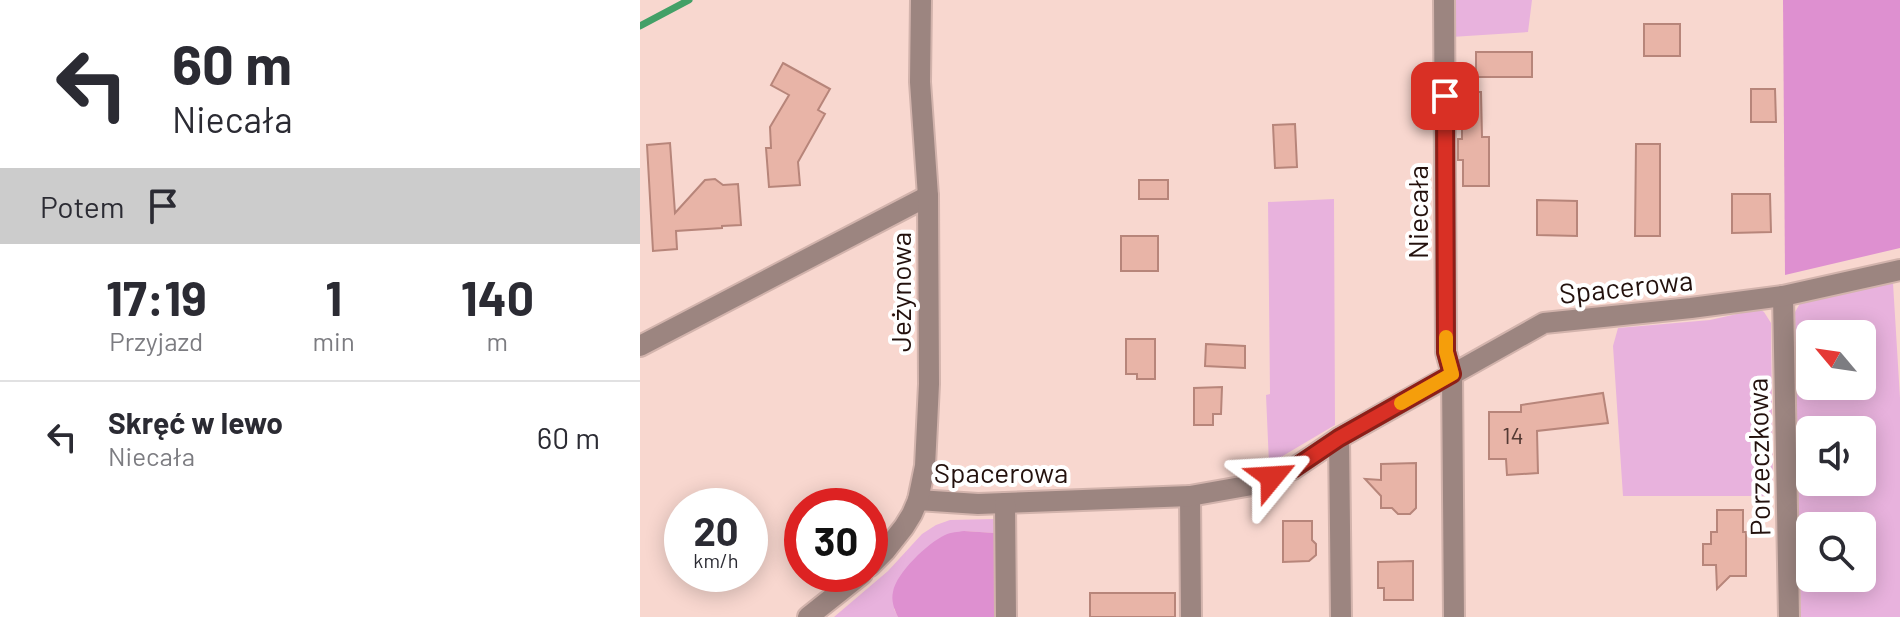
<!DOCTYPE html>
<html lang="pl">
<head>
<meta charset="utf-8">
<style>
	:root { --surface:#fff; --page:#f2f2f3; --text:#2b2b33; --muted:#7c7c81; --line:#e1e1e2 }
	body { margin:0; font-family:Barlow,sans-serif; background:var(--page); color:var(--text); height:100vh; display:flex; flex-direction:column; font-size:30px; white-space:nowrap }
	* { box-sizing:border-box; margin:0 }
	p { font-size:26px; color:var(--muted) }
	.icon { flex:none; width:44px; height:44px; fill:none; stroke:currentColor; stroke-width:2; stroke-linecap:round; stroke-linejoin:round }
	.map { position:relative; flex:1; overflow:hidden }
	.drawer { display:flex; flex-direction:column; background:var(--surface); width:640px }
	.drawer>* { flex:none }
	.hud { background:#fff; color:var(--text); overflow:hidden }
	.needle { width:52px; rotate:299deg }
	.buttons { position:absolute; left:1156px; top:320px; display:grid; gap:16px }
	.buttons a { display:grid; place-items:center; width:80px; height:80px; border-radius:12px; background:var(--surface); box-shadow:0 4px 20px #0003; font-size:40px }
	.speed { position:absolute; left:24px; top:488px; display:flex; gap:16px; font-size:40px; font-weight:700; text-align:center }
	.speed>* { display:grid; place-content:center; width:104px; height:104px; border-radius:50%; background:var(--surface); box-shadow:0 4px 20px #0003; line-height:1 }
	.speed small { font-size:20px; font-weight:400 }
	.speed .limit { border:12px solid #d22; background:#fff; color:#111 }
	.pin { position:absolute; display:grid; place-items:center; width:68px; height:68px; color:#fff; margin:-34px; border-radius:16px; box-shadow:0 4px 12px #0006 }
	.me { position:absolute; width:88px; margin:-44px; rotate:63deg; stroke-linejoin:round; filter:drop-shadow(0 0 6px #0008) }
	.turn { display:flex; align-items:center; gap:28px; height:168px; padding:0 40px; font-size:36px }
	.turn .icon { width:104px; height:104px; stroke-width:2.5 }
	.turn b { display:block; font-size:56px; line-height:68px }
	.then { display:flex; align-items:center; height:76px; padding:0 40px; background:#0003; gap:16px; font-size:30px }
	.eta { display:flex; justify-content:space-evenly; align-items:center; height:136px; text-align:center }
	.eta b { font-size:48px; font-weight:700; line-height:56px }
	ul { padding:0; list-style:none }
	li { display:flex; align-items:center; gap:24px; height:112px; padding:0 40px; border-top:2px solid var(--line) }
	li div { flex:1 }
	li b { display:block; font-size:30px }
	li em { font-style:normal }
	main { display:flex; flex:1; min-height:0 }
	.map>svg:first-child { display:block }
	.green { fill:#e8b2dd; fill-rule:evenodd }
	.forest { fill:#de90d0 }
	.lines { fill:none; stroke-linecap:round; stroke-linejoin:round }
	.stream { stroke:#43a067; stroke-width:7 }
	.building { fill:#e8b4a7; stroke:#b7857a; stroke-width:2 }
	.minor-casing { stroke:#d2b3ac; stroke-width:24 }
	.minor { stroke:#9c8580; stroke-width:20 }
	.route-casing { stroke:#8d1f18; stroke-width:20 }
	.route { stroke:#d93025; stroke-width:14 }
	.slow { stroke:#f59e0b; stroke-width:14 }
	.labels { text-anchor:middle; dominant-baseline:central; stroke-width:8; stroke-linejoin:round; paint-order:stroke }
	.number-label { font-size:24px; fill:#543a34 }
	.street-label { font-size:28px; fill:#23110d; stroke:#fff }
</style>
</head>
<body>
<main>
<section class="drawer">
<div class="hud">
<div class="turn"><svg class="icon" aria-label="left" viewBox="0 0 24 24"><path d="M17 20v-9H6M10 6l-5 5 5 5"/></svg><div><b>60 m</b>Niecała</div></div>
<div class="then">Potem<svg class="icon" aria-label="arrive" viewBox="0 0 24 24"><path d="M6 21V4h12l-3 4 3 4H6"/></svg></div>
</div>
<div class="eta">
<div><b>17:19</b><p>Przyjazd</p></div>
<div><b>1</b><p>min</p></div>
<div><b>140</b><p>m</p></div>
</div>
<ul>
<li><svg class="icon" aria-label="left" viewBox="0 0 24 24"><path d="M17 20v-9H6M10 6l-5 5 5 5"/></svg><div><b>Skręć w lewo</b><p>Niecała</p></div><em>60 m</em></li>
</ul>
</section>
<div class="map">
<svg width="1260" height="617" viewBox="0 0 1260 617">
	<rect width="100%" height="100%" fill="#f8d7cf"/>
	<g class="green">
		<path d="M811,0H892L888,32L811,37Z"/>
		<path d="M694,199L695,425L629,464L626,395L630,394L628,202Z"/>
		<path d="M1253,283L1260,398V617H1161L1155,312L1162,300ZM1170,334H1222V386H1170ZM1170,430H1222V482H1170ZM1170,526H1222V578H1170Z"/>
		<path d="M1119,309L1124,312L1131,323L1133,496H983L973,346L978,328L1070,320Z"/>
		<path d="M356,519L355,533L324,531L254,609L258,617H194L248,571L282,534L296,525L310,520Z"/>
	</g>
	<g class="forest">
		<path d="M1143,0H1260V248L1145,275Z"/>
		<path d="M324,531L355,533L356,617H258C254,609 251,600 253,592C256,573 288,543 305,535C311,532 318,532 324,531Z"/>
	</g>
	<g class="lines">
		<path class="stream" d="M0,26L49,0"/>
	</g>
	<g class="building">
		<rect x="1004" y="24" width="36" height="32"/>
		<rect x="836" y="52" width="56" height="25"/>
		<path d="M143,63L190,89L178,110L185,114L158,162L160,185L129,187L126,148H131L130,127L149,95L131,85Z"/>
		<path d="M1111,89H1135L1136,122H1111Z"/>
		<path d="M822,92H841L842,137H849V186H823V160H818V139H822Z"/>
		<path d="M655,124L657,167L635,168L633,125Z"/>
		<path d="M30,143L35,213L65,180L75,179L83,185L98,184L101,225L82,226V228L36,231L37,249L13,251L7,145Z"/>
		<path d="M996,144H1020V236H995Z"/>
		<rect x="499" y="180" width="29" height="19"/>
		<path d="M1092,194H1130L1131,232L1092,233Z"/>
		<path d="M897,200L937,201V236L897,235Z"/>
		<rect x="481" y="236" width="37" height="35"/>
		<path d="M486,339H515V379H497V374H486Z"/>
		<path d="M566,344L605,346V368L565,366Z"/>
		<path d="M582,387L581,414H573V425H554V388Z"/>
		<path d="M963,393L968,423L897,431L898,473L867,475L866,459H849V412H881V405Z"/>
		<path d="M776,463V508L770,514H758L752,508H741V496L725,479L741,480V464Z"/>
		<path d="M1077,510H1103V532H1106V576H1090L1077,589L1076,565H1063V544H1071V532H1077Z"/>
		<path d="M643,521H672V540L676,544V555L669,561L643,562Z"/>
		<path d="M773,561V600H744V588H738V562Z"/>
		<rect x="450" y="593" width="85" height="24"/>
	</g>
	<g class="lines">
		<g class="minor-casing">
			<g id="minor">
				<path d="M804,0L806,352L812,374L814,617"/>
				<path d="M1143,296L1149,617"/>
				<path d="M0,346L288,196"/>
				<path d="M699,438L701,617"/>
				<path d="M550,496L551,617"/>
				<path d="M278,500L338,504L550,496L612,485L653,469L699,438L904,323L1051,308L1143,296L1260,270"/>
				<path d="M365,503L366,617"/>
				<path d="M230,566L245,551L264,527L272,514L278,500L285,466L289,384L288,196L280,82L281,0"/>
				<path d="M168,617L222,574"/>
			</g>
		</g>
		<use href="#minor" class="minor"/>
	</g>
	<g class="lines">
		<g class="route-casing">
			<path id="route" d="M632,477L653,469L699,438L812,374L806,352L805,96"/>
		</g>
		<use href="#route" class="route"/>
		<path class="slow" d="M761,403L812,374L806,352V337"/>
	</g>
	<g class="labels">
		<g class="number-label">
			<text x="873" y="434">14</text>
		</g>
		<g class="street-label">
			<text transform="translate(777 212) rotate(-90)">Niecała</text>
			<text transform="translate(986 286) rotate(-6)">Spacerowa</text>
			<text transform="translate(260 292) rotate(-90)">Jeżynowa</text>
			<text transform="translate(1118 457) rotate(-91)">Porzeczkowa</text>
			<text x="361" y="472">Spacerowa</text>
		</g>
	</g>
</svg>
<div class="buttons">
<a><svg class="needle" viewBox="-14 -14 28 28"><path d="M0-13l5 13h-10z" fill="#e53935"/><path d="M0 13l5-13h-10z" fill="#7c7c81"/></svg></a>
<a><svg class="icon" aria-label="sound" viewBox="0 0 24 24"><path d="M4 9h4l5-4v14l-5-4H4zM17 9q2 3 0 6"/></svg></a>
<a><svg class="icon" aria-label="search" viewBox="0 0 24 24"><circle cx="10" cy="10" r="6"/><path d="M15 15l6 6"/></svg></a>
</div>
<div class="speed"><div>20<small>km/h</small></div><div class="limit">30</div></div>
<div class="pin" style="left:805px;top:96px;background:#d93025"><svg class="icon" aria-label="arrive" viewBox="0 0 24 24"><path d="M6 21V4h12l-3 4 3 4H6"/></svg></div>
<svg class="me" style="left:632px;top:477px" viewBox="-20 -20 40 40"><path d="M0-17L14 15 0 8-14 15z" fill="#d93025" stroke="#fff" stroke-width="4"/></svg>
</div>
</main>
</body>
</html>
